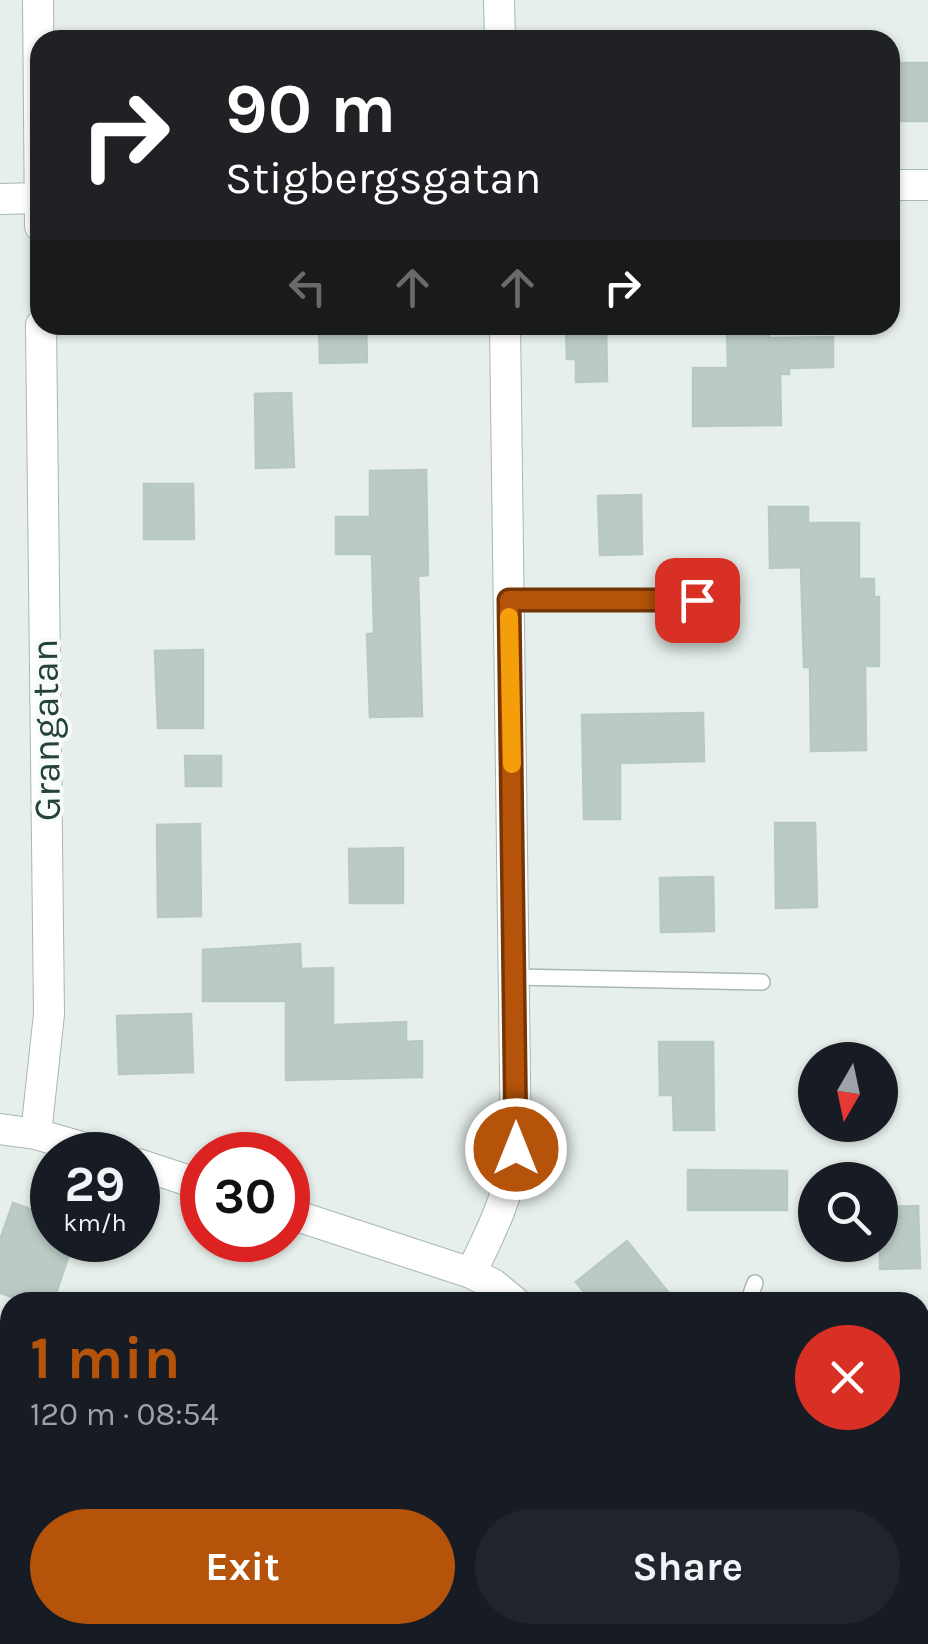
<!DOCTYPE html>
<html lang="en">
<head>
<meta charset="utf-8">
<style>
	:root { --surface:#171b24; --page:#20242c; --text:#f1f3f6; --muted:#9ea1a6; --accent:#b45309 }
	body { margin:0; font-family:Karla,sans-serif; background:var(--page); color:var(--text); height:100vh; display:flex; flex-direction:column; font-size:38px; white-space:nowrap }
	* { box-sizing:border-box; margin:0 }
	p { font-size:32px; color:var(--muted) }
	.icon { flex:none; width:55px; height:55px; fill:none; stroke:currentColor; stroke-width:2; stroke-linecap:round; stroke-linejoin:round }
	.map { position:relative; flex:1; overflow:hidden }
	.sheet { position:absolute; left:0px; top:1292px; width:930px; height:352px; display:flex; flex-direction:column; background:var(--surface); border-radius:30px 30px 0 0; box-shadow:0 2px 8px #0004 }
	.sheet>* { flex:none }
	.hud { position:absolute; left:30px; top:30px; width:870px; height:305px; border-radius:30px; box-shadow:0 2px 8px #0004; background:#202124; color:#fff; overflow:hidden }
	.needle { width:65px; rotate:189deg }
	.fabs { position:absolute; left:798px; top:1042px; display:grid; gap:20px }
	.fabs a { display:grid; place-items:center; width:100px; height:100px; border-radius:50%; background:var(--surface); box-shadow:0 2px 8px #0004; font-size:50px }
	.speed { position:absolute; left:30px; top:1132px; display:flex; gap:20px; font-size:50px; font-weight:700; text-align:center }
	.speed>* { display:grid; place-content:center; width:130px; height:130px; border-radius:50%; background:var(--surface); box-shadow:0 2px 8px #0004; line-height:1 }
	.speed small { font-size:25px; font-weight:400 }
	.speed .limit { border:15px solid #d22; background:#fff; color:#111 }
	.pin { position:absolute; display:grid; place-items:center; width:85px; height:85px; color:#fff; margin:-42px; border-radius:20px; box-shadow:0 5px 15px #0006 }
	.me { position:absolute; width:110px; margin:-55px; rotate:0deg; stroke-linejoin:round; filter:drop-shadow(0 0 8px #0008) }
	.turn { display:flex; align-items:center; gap:35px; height:210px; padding:0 30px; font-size:45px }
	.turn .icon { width:130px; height:130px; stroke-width:2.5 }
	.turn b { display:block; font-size:70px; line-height:85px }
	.lanes { display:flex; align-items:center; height:95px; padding:0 30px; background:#0003; justify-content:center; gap:50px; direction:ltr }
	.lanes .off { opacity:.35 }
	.round { display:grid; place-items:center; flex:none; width:105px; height:105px; border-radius:52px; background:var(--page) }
	.summary { display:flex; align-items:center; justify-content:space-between; height:170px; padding:0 30px }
	h1 { font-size:60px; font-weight:700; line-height:75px; color:var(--accent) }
	.button { display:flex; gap:20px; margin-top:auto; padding:20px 30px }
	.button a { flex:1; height:115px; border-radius:60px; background:var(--accent); color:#fff; font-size:40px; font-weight:700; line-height:115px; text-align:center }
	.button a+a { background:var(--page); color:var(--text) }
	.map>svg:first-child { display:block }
	.building { fill:#bbcac4; stroke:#b8c9c2; stroke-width:2.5 }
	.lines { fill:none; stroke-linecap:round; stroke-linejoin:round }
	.service-casing { stroke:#a8b8b2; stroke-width:18 }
	.minor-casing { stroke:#a8b8b2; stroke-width:32 }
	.path { stroke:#86b3a5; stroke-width:6; stroke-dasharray:5 8; stroke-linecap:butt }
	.service { stroke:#fff; stroke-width:15 }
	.minor { stroke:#fff; stroke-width:30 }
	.route-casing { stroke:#753606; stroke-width:25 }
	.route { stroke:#b45309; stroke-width:18 }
	.slow { stroke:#f59e0b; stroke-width:18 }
	.labels { text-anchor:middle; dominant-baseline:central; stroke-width:8; stroke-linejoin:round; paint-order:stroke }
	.street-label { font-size:38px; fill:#24423a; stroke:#f7fbf9 }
</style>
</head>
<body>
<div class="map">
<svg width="928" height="1644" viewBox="0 0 928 1644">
	<rect width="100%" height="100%" fill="#e6efeb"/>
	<g class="building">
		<path d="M895,63H928V121H896Z"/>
		<path d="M319,325H366L367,362L320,363Z"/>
		<path d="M566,325H606L607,381L576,382V359H567Z"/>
		<path d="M727,325H769V338L833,337V367L789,368V374H780L781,425L693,426V368H728Z"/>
		<path d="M291,393L294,467L256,468L255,394Z"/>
		<path d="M426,470L428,575L418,576L422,716L370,717L367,634H374L372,554H336V517H370V471Z"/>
		<path d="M144,484H193L194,539H144Z"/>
		<path d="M641,495L642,554L600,555L598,496Z"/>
		<path d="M769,507H808V523H859V579H874V597H879V666H865L866,750L811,751L810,667H804L801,567L770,568Z"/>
		<path d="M203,650V728H158L155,651Z"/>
		<path d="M703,713L704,761L620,763V819H584L582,715Z"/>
		<path d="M185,756H221V786H186Z"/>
		<path d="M775,823H815L817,907L776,908Z"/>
		<path d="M200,824L201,916L158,917L157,825Z"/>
		<path d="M403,848V903H350L349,849Z"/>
		<path d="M713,877L714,931L661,932L660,878Z"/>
		<path d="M300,944L301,969L333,968V1025L406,1022V1042L422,1041V1077L286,1080V1001H203V950Z"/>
		<path d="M191,1014L193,1072L119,1074L117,1016Z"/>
		<path d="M659,1042H713L714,1130H674L673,1095H660Z"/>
		<path d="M688,1170L787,1171V1210H688Z"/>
		<path d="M13,1203L52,1217V1240H74L53,1302H28L0,1293V1240Z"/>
		<path d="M918,1206L920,1268L880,1269V1207Z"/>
		<path d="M627,1241L676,1302H592L576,1282Z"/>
	</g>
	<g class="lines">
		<g class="service-casing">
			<g id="service">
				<path d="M509,600H732"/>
				<path d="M515,977L762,982"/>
				<path d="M748,1302L755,1283"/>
				<path d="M0,1483L10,1486"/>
			</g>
		</g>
		<g class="minor-casing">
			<g id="minor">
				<path d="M38,0L40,226"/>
				<path d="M499,0L500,40"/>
				<path d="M890,185H928"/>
				<path d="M0,199L40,198"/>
				<path d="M0,1129L36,1134L109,1155"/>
				<path d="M36,1134L49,1014L41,325"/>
				<path d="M138,1164L202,1185"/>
				<path d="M288,1213L471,1273L493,1284L515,1302"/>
				<path d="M471,1273C491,1232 510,1194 516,1149L505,325"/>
			</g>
		</g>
		<g class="path">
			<path d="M920,1631L928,1632"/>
			<path d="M402,1635L421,1644"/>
			<path d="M561,1644L585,1635"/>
			<path d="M927,1644L928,1643"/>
		</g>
		<use href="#service" class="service"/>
		<use href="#minor" class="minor"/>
	</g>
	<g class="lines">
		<g class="route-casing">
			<path id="route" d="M516,1149L509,600H697"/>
		</g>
		<use href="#route" class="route"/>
		<path class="slow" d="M509,617L512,764"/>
	</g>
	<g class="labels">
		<g class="street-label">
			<text transform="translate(46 730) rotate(-91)">Grangatan</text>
		</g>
	</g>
</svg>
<div class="fabs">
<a><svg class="needle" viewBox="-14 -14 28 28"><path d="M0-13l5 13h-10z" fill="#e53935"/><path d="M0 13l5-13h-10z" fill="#9ea1a6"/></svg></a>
<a><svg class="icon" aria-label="search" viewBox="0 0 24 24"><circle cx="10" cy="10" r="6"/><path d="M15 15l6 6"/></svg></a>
</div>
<div class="speed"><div>29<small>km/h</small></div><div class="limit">30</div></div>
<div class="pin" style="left:697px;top:600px;background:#d93025"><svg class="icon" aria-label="arrive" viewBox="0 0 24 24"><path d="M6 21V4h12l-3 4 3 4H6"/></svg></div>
<svg class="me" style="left:516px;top:1149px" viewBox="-20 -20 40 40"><circle r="17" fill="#b45309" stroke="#fff" stroke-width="3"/><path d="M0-11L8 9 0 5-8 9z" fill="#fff"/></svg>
<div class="hud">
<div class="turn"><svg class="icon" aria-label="right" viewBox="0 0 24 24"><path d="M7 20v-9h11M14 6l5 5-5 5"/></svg><div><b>90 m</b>Stigbergsgatan</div></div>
<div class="lanes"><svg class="icon off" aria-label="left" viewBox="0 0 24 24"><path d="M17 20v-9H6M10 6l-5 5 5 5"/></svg><svg class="icon off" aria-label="ahead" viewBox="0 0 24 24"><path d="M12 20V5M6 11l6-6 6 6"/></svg><svg class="icon off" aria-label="ahead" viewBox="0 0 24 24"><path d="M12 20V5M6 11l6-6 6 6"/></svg><svg class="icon" aria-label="right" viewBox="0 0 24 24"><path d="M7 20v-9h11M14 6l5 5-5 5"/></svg></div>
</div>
<section class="sheet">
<div class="summary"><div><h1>1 min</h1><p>120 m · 08:54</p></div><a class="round" style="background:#d93025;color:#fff"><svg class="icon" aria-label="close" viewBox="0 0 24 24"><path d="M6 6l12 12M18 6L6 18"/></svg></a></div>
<div class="button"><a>Exit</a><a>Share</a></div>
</section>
</div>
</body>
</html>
